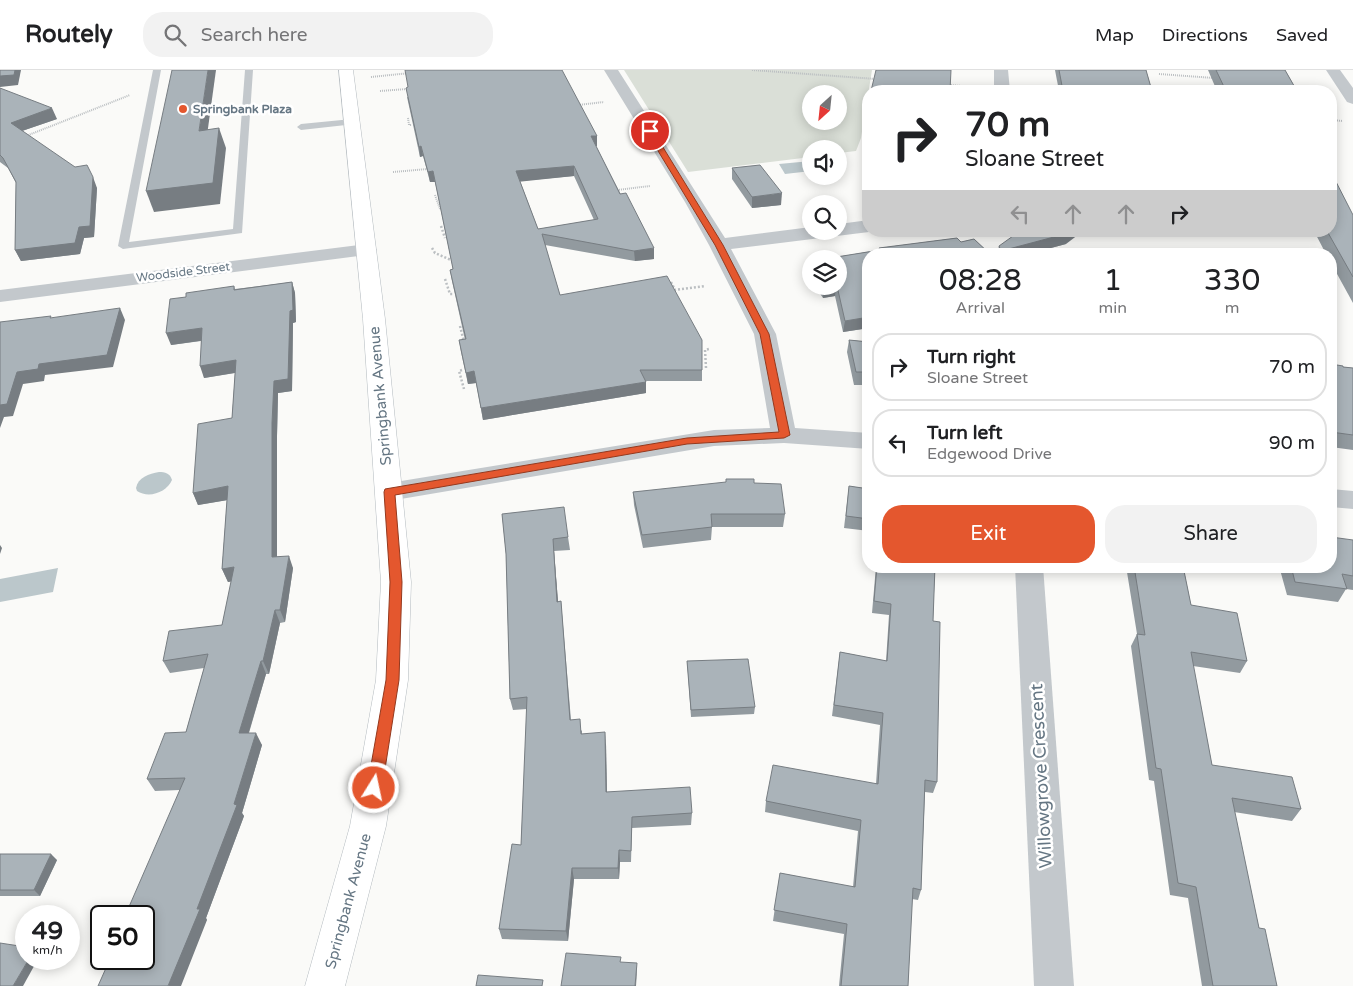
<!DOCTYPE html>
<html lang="en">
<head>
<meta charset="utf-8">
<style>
	:root { --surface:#fff; --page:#f2f2f2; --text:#202124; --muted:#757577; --line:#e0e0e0; --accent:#e4572e }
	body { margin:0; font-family:"Varela Round",sans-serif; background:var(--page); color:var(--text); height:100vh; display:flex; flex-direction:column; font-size:19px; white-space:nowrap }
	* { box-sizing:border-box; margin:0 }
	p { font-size:16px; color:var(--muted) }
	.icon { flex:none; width:28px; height:28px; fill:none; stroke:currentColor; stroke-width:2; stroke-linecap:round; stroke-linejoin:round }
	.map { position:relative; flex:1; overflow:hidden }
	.panel { position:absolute; left:862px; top:178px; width:475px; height:325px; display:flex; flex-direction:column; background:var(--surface); border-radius:20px; box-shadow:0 2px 12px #0003 }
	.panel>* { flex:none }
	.banner { position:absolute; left:862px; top:15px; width:475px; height:152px; border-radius:20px; box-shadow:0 2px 12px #0003; background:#fff; color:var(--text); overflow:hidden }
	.needle { width:32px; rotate:207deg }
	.fabs { position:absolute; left:802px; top:15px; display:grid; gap:10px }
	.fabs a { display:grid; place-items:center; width:45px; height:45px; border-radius:50%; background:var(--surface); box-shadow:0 2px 12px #0003; font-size:25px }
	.speed { position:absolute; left:15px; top:835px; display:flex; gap:10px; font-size:25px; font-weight:700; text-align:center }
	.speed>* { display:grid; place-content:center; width:65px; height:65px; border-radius:50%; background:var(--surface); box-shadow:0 2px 12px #0003; line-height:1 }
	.speed small { font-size:12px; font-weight:400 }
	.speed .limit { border:2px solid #111; border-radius:8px; background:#fff; color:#111 }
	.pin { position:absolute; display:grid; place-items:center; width:42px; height:42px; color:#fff; margin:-21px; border:2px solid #fff; border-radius:50%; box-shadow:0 1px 5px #0007 }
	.me { position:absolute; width:55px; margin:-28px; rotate:10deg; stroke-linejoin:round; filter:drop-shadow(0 0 4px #0008) }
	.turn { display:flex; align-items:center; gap:18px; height:105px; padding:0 20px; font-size:22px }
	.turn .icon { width:65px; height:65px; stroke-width:2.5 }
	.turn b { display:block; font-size:35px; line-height:42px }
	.lanes { display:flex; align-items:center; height:48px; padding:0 20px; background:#0003; justify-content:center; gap:25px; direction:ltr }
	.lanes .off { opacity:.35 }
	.eta { display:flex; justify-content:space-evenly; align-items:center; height:85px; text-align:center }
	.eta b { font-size:30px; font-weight:600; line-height:35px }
	.cta { display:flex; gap:10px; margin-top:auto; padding:10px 20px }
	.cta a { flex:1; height:58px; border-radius:20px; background:var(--accent); color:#fff; font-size:20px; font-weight:600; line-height:58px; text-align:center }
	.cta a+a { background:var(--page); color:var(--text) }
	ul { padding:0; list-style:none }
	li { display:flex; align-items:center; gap:15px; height:68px; margin:0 10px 8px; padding:0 10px; border:2px solid var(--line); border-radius:20px }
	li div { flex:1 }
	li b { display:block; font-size:19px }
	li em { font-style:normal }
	header { display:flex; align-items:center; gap:30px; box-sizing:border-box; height:70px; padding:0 25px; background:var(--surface); border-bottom:1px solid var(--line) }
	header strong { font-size:24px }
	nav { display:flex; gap:28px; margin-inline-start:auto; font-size:18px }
	.search { width:350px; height:45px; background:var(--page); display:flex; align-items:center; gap:12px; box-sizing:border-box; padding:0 18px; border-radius:20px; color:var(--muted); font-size:19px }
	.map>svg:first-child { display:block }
	.green { fill:#dadfd7; fill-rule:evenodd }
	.water { fill:#bbc7cb }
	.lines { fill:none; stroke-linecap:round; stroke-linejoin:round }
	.secondary-casing { stroke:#b3babf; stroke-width:1 }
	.path-far1 { stroke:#bbbfc2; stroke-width:2; stroke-dasharray:1 1; stroke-linecap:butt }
	.path { stroke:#bbbfc2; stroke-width:2.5; stroke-dasharray:2 2; stroke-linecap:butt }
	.lane { fill:#c3c8cc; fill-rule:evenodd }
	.street { fill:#c3c8cc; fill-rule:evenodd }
	.secondary { fill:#fff; fill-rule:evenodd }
	.wall { fill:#929a9f; fill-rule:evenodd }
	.shaded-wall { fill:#777d82 }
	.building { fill:#aab3b9; stroke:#777d82; fill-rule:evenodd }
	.route { fill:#e4572e; stroke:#94391e }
	.poi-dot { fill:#e4572e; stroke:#fff; stroke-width:2 }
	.labels { text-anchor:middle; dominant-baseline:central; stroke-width:5; stroke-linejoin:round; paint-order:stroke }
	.far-poi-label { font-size:12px; font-weight:bold; fill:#657683; stroke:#fff; text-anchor:start }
	.far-street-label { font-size:12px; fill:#657683; stroke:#fff }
	.street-label { font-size:15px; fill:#657683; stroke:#fff }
	.near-street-label { font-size:18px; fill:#657683; stroke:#fff }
</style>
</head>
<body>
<header>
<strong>Routely</strong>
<div class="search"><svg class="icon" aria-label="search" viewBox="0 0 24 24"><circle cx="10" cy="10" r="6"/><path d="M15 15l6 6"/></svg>Search here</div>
<nav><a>Map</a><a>Directions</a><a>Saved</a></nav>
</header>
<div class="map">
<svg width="1353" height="916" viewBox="0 0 1353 916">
	<rect width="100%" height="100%" fill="#fafaf8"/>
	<path class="green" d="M624,0H872L861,68L856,81L839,83V79H811V87L688,102ZM811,24H839V51H811Z"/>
	<g class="water">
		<path d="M811,91V101L785,104L779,94Z"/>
		<path d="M159,402C165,402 170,403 172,410C167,422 149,429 137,421L136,418C138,407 149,404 159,402Z"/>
		<path d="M58,498L53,522L0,532V509Z"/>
	</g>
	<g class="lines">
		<g class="secondary-casing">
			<path id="secondary" d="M339,0H353L385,249L411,512L408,610L386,756L345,916H305L350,756L376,610L381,512L363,249Z"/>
		</g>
		<g class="path-far1">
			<path d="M752,0L876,9"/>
			<path d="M1159,4L1214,8"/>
			<path d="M371,7L410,3"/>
			<path d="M947,15L978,17"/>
			<path d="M380,21L407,19"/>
			<path d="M1027,21H1034"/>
			<path d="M578,35L604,32"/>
			<path d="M408,48L409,55H412"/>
			<path d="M1331,50L1343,51"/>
			<path d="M26,66L130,25"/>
			<path d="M393,102L428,99"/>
			<path d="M617,120L650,116"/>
			<path d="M435,125L440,139"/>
		</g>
		<g class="path">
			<path d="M441,156L445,168"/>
			<path d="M432,178L435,183L451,190"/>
			<path d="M445,209L450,224H453"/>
			<path d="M671,212L675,220L705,216"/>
			<path d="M460,256L464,272"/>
			<path d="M706,298L705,280L709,279"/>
			<path d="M462,300L459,301L464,319"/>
		</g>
		<g class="lane">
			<path d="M153,0H161L129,172L233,159L245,0H253L242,163L123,179L118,176Z"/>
			<path d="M352,49L355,50V54L301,60L297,57L301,54Z"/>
		</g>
		<g class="street">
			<path d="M604,0H618L725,168L811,157V161H839V154L869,150V161H871L869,162L731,179L776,264L795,358L869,363V379L784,373L714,376L389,431L380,428L376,422L380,416L389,413L714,360L770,358L754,264L709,175L685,132Z"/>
			<path d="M994,0H1008L1010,21H994Z"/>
			<path d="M1326,0H1340L1353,18V34L1347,32Z"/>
			<path d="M367,174L374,176L377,180L374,184L0,232V220Z"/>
			<path d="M1331,419L1353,421V439L1331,437Z"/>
			<path d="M1015,496H1043L1074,916H1034Z"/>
		</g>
		<use href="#secondary" class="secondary"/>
	</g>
	<g class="wall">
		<path d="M1055,0H1146L1152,21H1059Z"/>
		<path d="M1208,0H1285L1297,21H1217Z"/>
		<path d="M0,18L57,49L22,61L97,118L94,167L84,168L80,184L21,191L15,180L16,113L8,98L0,92Z"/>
		<path d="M407,27L597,66V76H596L654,189L635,191L545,175L560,225L702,300V311H646V323L483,350L476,313L468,314L461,282L459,270H465L452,211L450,200L453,199L435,112H430L423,86L420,87ZM574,106L594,150L538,159L520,111Z"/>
		<path d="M869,38V50H867Z"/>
		<path d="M732,98L781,135L752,138L732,109Z"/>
		<path d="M1353,145V233L1331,193V184H1326L1314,161H1331Z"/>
		<path d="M957,168L961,172L974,169L990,184H869V258L843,262L835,226L823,228L815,216H839V189H824L879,180V178Z"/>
		<path d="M1066,174L1028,184H997L999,176Z"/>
		<path d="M811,191V211L805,202L806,192Z"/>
		<path d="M292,212L295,223L296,252L293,253L292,321L278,323L277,366V487L293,498L285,552L280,553L269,604H266L249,663L262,675L242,743L244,746L206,848L207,850L144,889L180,720L155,721L147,709L186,662L204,598L170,603L163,591L222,555L232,511L228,512L222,499L227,430L198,435L193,423L232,348L235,303L204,308L201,271L171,275L186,227L234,216L235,219Z"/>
		<path d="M849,270L869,272V315H854L847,282Z"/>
		<path d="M1331,294L1343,297L1353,298V380L1331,377Z"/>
		<path d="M754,413L785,444L783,457H712L711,470L643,478L634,435L633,422Z"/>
		<path d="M849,416L869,419V461L844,458Z"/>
		<path d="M502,444L568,467L570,480L554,481L558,532L561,531L562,543L571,650L582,661V664L606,674L607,722L692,743L691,755L632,758L631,792H620L619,809H574L568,871L502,869L499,859L521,775L527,639L513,640L510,629L506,484Z"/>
		<path d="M1353,470V520L1346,519L1338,532L1287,525L1279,496H1331Z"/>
		<path d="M876,496H935L933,551L937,712L933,723L925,722L921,820L918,830L912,829L908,916H839L844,864L773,851L780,803L853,817L858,761L765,742L766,731L876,714L880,655L832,646L840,582L886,591L889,545L872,543Z"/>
		<path d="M1126,496H1183L1191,535L1247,591L1240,603L1193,596L1212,695L1301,739L1292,751L1234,742L1259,858L1277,916H1202L1188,828L1170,825L1154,711L1149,710L1131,576L1137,564Z"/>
		<path d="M687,591L755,637L754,644L691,647Z"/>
		<path d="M0,784L57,790L40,826H0Z"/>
	</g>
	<g class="shaded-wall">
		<path d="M15,0H21L18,15L0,17V6Z"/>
		<path d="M208,0H216L205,80L199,61Z"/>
		<path d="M52,38L57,49L16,63L11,53Z"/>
		<path d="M219,58L226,78L220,134L154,142L146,121Z"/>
		<path d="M591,66H597V76H592Z"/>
		<path d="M421,76L423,86L420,87L419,77Z"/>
		<path d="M574,96V106L517,112L516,101Z"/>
		<path d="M433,101L435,112H430L428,102Z"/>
		<path d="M93,107L97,118L94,167L84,168L80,184L21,191L15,180Z"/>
		<path d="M782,123L781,135L752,138V127Z"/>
		<path d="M1072,161H1083L1066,174L1028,184H1000L1001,181Z"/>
		<path d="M654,178V189L635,191L634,181Z"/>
		<path d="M292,212L295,223L296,252L293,253L292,321L278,323L277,366V500L272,487V353L274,311L290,241Z"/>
		<path d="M828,216H836L835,226L823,228L824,217Z"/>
		<path d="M120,238L125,250L113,297L45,305L44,311L23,314L13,346L4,347L0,358V335L17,302L39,294Z"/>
		<path d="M869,247V258L843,262L845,251Z"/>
		<path d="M202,258L206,270L171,275L166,263Z"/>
		<path d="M236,290L240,302L204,308L200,296Z"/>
		<path d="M474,301L476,313L468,314L466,303Z"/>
		<path d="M646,312V323L483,350L481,338Z"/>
		<path d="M228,416L234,429L198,435L193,423Z"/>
		<path d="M553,469L554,481L559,544L557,532Z"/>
		<path d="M0,475L2,478L0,484Z"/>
		<path d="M289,486L293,498L285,552L280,540Z"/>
		<path d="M234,497L240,510L228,512L222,499Z"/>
		<path d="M275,540L280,553L269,604L263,591Z"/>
		<path d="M261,591L266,604L245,675L239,663Z"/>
		<path d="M605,662L606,674L607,734L606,722Z"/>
		<path d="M256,663L262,675L242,743L244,746L206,848L207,850L181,916H168L197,839L234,734Z"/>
		<path d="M619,780L620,792L619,809L618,798Z"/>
		<path d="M51,784L57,790L40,826L34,820Z"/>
		<path d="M572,798L574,809L568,871L566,861Z"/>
		<path d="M29,889H38L23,916H13Z"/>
		<path d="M637,893V899L636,916H635Z"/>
	</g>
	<g class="building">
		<path d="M0,0H15L14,5L0,6Z"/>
		<path d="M172,0H208L199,61L219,58L213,113L146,121Z"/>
		<path d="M405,0H562L597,66H591L620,124L626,123L654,178L634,181L542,164L560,225L667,206L702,270V300H640L646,312L481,338L474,301L466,303L459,270L466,269L450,200L453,199L433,101L428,102L421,76L419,77L406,18L408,17ZM574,96L598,149L538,159L516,101Z"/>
		<path d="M876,0H951L950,21H871Z"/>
		<path d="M1059,0H1146L1152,21H1063Z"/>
		<path d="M1216,0H1285L1297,21H1226Z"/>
		<path d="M0,18L52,38L11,53L75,97L87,95L93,107L90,156L79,157L75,173L15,180L16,112L3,88L0,85Z"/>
		<path d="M760,95L782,123L752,127L732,98Z"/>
		<path d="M1331,102L1353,145V207L1327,161H1331Z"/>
		<path d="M1020,161H1072L1069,163L1001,181L999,176Z"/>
		<path d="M957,168L961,172L974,169L990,184H869V247L845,251L837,216H839V189H824L880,180L879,178Z"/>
		<path d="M811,191V199L806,192Z"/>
		<path d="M292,212L293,240L290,241L288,309L274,311L272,353V487L289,486L280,540H275L263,591H261L239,663H256L234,734L237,735L197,839H200L168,916H98L110,889H144V846H125L185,708L147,709L165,663L186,662L208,584L163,591L169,561L222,555L234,497L222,499L228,416L193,423L198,354L232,348L236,290L200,296L202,258L166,263L170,229L186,227V223L234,216V220Z"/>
		<path d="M120,238L107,285L39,294L38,299L17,302L7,334L0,335V252L51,246L50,248Z"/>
		<path d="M849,270L869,272V302H856Z"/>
		<path d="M1331,294L1343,296V297L1353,298V365L1331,362Z"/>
		<path d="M726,409H754V413L781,414L785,444H711L712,457L642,465L633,422L726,412Z"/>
		<path d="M849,416L869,419V449L846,446Z"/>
		<path d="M564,437L568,467L553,469L557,532L561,531L570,650L580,649L581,664L605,662L606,722L690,717L692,743L632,747L631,781L619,780L618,798H572L566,861L499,859L512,774L521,775L527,627L510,629L506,484L502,444Z"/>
		<path d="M1331,467L1353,470V506L1342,504L1347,519L1295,512L1291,496H1331Z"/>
		<path d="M877,496H935L933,551L940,552L937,712L925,710L921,820L913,818L908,916H841L847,854L774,840L780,803L855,817L861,750L766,731L773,695L878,714L883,643L834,635L840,582L887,591L891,534L874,531Z"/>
		<path d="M1134,496H1183L1191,535L1237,543L1247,591L1191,582L1212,695L1292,707L1301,739L1232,728L1259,858L1265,859L1277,916H1213L1196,817L1178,813L1161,699L1156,698L1137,564L1145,565Z"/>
		<path d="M748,589L755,637L691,640L687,591Z"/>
		<path d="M0,784H51L34,820H0Z"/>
		<path d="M0,873L26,877V889H29L13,916H0Z"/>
		<path d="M566,883L621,887L620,892L637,893L635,916H561Z"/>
		<path d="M478,905L543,910L542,916H476Z"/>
	</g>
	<path class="route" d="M650,59L653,61L723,175L769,264L790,365L784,368L687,374L395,425L402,512L399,610L382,718L379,723L374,725L369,723L367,718L386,610L390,512L384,422L385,419L687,368L779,362L760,264L715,175L646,61Z"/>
	<circle class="poi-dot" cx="183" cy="39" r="5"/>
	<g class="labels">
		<g class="far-poi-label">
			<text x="193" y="39">Springbank Plaza</text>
		</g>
		<g class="far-street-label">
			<text transform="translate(183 202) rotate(-7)">Woodside Street</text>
		</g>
		<g class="street-label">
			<text transform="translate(380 326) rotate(-95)">Springbank Avenue</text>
			<text transform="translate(348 831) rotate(-75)">Springbank Avenue</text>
		</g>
		<g class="near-street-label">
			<text transform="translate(1041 706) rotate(-93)">Willowgrove Crescent</text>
		</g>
	</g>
</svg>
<div class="fabs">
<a><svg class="needle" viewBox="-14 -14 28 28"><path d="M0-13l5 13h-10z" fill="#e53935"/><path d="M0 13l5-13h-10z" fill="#757577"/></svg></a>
<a><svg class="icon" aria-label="sound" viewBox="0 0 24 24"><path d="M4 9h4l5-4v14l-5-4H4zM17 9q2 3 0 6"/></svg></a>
<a><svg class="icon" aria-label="search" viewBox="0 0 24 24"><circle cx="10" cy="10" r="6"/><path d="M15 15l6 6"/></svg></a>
<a><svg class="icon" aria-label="layers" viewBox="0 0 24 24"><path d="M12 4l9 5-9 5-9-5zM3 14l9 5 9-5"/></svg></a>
</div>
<div class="speed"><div>49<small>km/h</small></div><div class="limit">50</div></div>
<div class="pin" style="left:650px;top:61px;background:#d93025"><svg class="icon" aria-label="arrive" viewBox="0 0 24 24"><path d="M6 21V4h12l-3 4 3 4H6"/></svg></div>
<svg class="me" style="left:374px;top:718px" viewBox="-20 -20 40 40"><circle r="17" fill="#e4572e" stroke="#fff" stroke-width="3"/><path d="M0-11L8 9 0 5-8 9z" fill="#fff"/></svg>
<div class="banner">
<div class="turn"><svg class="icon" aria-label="right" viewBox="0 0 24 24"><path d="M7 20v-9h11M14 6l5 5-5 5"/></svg><div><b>70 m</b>Sloane Street</div></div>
<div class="lanes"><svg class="icon off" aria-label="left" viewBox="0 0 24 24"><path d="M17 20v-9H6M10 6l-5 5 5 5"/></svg><svg class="icon off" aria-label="ahead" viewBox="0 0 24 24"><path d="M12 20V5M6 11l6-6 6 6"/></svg><svg class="icon off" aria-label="ahead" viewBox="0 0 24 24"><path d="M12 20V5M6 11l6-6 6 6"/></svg><svg class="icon" aria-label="right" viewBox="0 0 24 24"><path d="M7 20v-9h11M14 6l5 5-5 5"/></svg></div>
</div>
<section class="panel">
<div class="eta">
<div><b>08:28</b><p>Arrival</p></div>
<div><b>1</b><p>min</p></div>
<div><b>330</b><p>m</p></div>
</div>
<ul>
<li><svg class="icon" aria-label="right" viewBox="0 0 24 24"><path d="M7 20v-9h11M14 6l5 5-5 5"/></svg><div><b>Turn right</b><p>Sloane Street</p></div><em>70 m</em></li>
<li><svg class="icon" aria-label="left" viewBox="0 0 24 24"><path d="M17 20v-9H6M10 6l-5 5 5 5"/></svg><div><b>Turn left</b><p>Edgewood Drive</p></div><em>90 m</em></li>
</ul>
<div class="cta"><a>Exit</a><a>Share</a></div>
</section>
</div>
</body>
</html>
